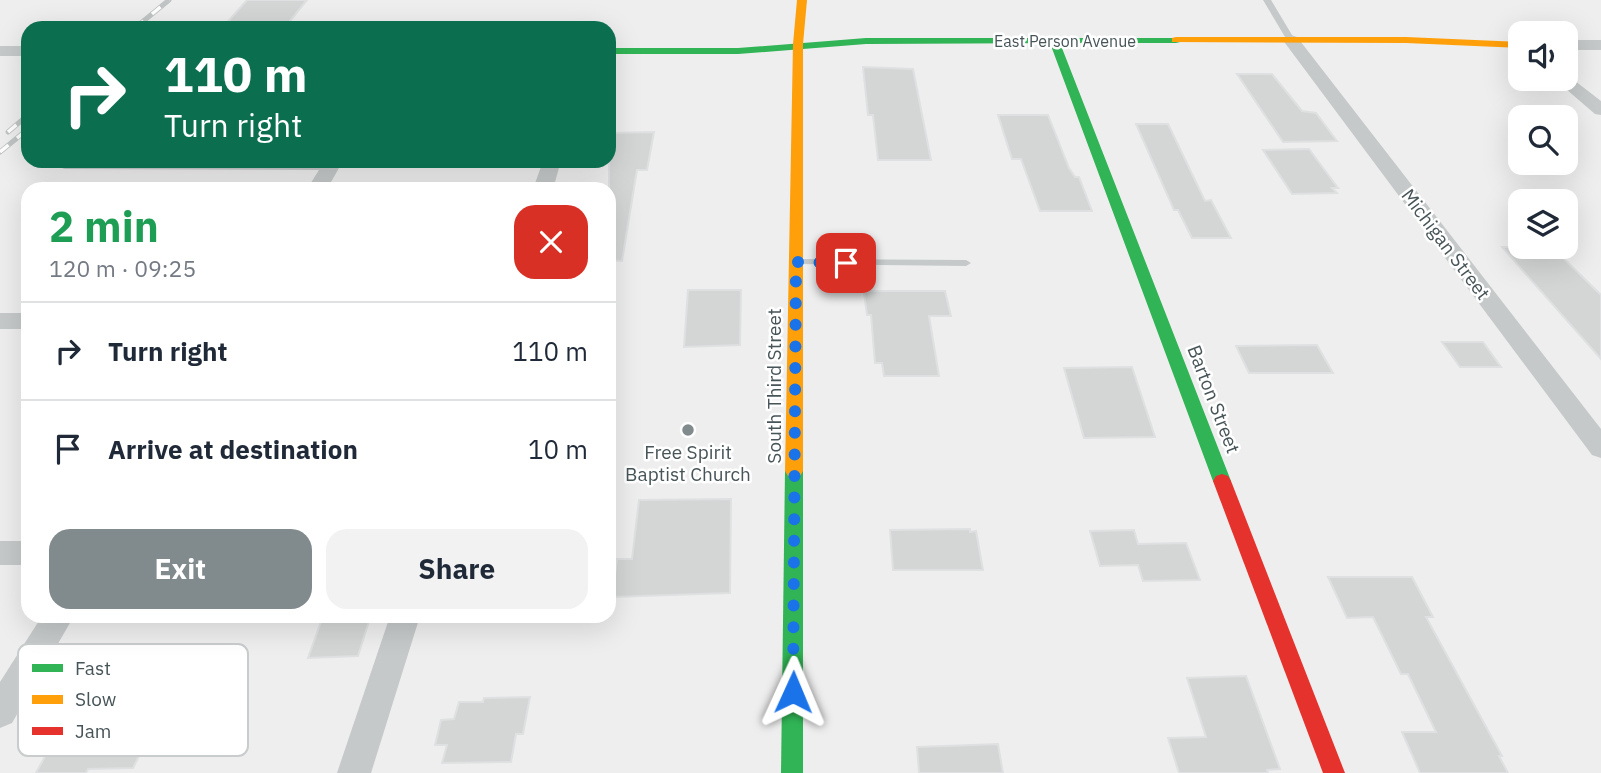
<!DOCTYPE html>
<html lang="en">
<head>
<meta charset="utf-8">
<style>
	:root { --surface:#fff; --page:#f2f2f3; --text:#1f2937; --muted:#747a83; --line:#e0e1e3; --accent:#818a8c }
	body { margin:0; font-family:"IBM Plex Sans",sans-serif; background:var(--page); color:var(--text); height:100vh; display:flex; flex-direction:column; font-size:26px; white-space:nowrap }
	* { box-sizing:border-box; margin:0 }
	p { font-size:23px; color:var(--muted) }
	.icon { flex:none; width:38px; height:38px; fill:none; stroke:currentColor; stroke-width:2; stroke-linecap:round; stroke-linejoin:round }
	.map { position:relative; flex:1; overflow:hidden }
	.panel { position:absolute; left:21px; top:182px; width:595px; height:441px; display:flex; flex-direction:column; background:var(--surface); border-radius:21px; box-shadow:0 7px 28px #0002 }
	.panel>* { flex:none }
	.banner { position:absolute; left:21px; top:21px; width:595px; height:147px; border-radius:21px; box-shadow:0 7px 28px #0002; background:#0b6e4f; color:#fff; overflow:hidden }
	.tools { position:absolute; left:1508px; top:21px; display:grid; gap:14px }
	.tools a { display:grid; place-items:center; width:70px; height:70px; border-radius:14px; background:var(--surface); box-shadow:0 7px 28px #0002; font-size:35px }
	.pin { position:absolute; display:grid; place-items:center; width:60px; height:60px; color:#fff; margin:-30px; border-radius:14px; box-shadow:0 4px 10px #0006 }
	.me { position:absolute; width:77px; margin:-38px; rotate:1deg; stroke-linejoin:round; filter:drop-shadow(0 0 5px #0008) }
	.turn { display:flex; align-items:center; gap:24px; height:147px; padding:0 28px; font-size:32px }
	.turn .icon { width:91px; height:91px; stroke-width:2.5 }
	.turn b { display:block; font-size:49px; line-height:60px }
	.round { display:grid; place-items:center; flex:none; width:74px; height:74px; border-radius:21px; background:var(--page) }
	.summary { display:flex; align-items:center; justify-content:space-between; height:119px; padding:0 28px }
	h1 { font-size:42px; font-weight:700; line-height:52px; color:#1e9e55 }
	.cta { display:flex; gap:14px; margin-top:auto; padding:14px 28px }
	.cta a { flex:1; height:80px; border-radius:21px; background:var(--accent); color:#fff; font-size:28px; font-weight:700; line-height:80px; text-align:center }
	.cta a+a { background:var(--page); color:var(--text) }
	ul { padding:0; list-style:none }
	li { display:flex; align-items:center; gap:21px; height:98px; padding:0 28px; border-top:2px solid var(--line) }
	li div { flex:1 }
	li b { display:block; font-size:26px }
	li em { font-style:normal }
	.map>svg:first-child { display:block }
	.building { fill:#d4d6d6; stroke:#dfe0e1; stroke-width:2 }
	.lines { fill:none; stroke-linecap:round; stroke-linejoin:round }
	.lane { fill:#c5c9c9; fill-rule:evenodd }
	.street { fill:#c5c9c9; fill-rule:evenodd }
	.fast { fill:#30b455; fill-rule:evenodd }
	.slow { fill:#ff9f0a; fill-rule:evenodd }
	.jam { fill:#e5322d; fill-rule:evenodd }
	.rail-casing { stroke:#c1c4c4; stroke-width:5 }
	.rail { stroke:#fff; stroke-width:3.5; stroke-dasharray:11; stroke-linecap:butt }
	.route { stroke:#1a73e8; stroke-width:12; stroke-dasharray:0 21.6 }
	.poi-dot { fill:#818a8c; stroke:#fff; stroke-width:2.5 }
	.labels { text-anchor:middle; dominant-baseline:central; stroke-width:5; stroke-linejoin:round; paint-order:stroke }
	.far-street-label { font-size:16px; fill:#475458; stroke:#fff }
	.street-label { font-size:19px; fill:#475458; stroke:#fff }
	.poi-label { font-size:19px; fill:#475458; stroke:#fff }
	.key { fill:#fff; stroke:#c8cccd; stroke-width:2 }
	.key-label { font-size:19px; fill:#475458 }
</style>
</head>
<body>
<div class="map">
<svg width="1601" height="773" viewBox="0 0 1601 773">
	<rect width="100%" height="100%" fill="#eee"/>
	<g class="building">
		<path d="M247,0H307L286,26H224Z"/>
		<path d="M863,67L913,69L931,160H878L873,115H868Z"/>
		<path d="M1237,74H1272L1302,111L1316,113L1337,141L1283,142Z"/>
		<path d="M998,115H1048L1069,168L1075,177H1079L1092,211H1040L1021,159H1012Z"/>
		<path d="M1136,124H1168L1205,201L1211,200L1231,238H1192L1178,210H1174Z"/>
		<path d="M654,132L647,170H637L622,261L609,260V133Z"/>
		<path d="M1309,149L1338,188H1332L1337,193L1292,194L1263,150Z"/>
		<path d="M1502,247H1552L1601,295V359Z"/>
		<path d="M688,290H741L740,345L684,347Z"/>
		<path d="M869,291H945L951,316H929L939,376H884L882,363H875L871,315H867L864,293Z"/>
		<path d="M1442,342H1483L1501,367H1460Z"/>
		<path d="M1317,345L1333,373H1249L1236,346Z"/>
		<path d="M1132,367L1155,437L1084,438L1064,368Z"/>
		<path d="M731,499L730,593L612,597L617,559H632L639,500Z"/>
		<path d="M970,529V532L976,531L983,570H893L890,530Z"/>
		<path d="M1134,530L1138,544L1186,543L1200,580L1143,581L1138,565L1100,566L1090,531Z"/>
		<path d="M1328,577H1412L1433,617H1426L1502,756H1499L1508,773H1420L1402,732H1436L1408,674H1401L1373,617L1347,618Z"/>
		<path d="M370,618L358,656L308,658L322,619Z"/>
		<path d="M180,645L140,728H153L133,768L88,769L86,773H36L61,727H54L93,650L102,649L104,646Z"/>
		<path d="M1246,676L1280,769L1267,770L1268,773H1179L1168,738L1206,737L1187,678Z"/>
		<path d="M530,697L523,734H516L511,762L442,763L447,745H435L441,720L454,719L459,702H483L484,698Z"/>
		<path d="M998,744L1003,773H919L917,747Z"/>
	</g>
	<g class="lines">
		<g class="lane">
			<path d="M1263,0H1271L1295,40L1294,42H1288Z"/>
			<path d="M799,259L966,260L971,263L966,266L795,264L794,262Z"/>
		</g>
		<g class="street">
			<path d="M1291,35L1297,37L1601,429V458L1592,455L1285,43L1283,40L1285,37Z"/>
			<rect x="1566" y="40" width="35" height="10"/>
			<rect x="0" y="46" width="28" height="10"/>
			<path d="M1566,74L1601,101V115L1595,114L1559,83L1557,79H1566Z"/>
			<path d="M57,161H343L327,189H307L319,170L65,169L58,167Z"/>
			<path d="M543,161H561L553,189H533Z"/>
			<rect x="0" y="313" width="28" height="16"/>
			<rect x="0" y="541" width="28" height="24"/>
			<path d="M42,616H74L12,723L0,728V682Z"/>
			<path d="M390,616H420L371,773H337Z"/>
		</g>
		<g class="fast">
			<path d="M866,38H1180V42L1176,43H1060L1231,481L1228,486L1222,488L1216,486L1213,481L1050,43L866,44L738,54H609V48H738Z"/>
			<path d="M794,464L800,466L803,471V773H781L785,471L788,466Z"/>
		</g>
		<g class="slow">
			<path d="M797,0H807L803,44V471L800,476L794,478L788,476L785,471L793,44Z"/>
			<path d="M1176,37H1406L1521,42V48L1406,43L1172,42V38Z"/>
		</g>
		<path class="jam" d="M1222,474L1228,476L1231,481L1345,773H1323L1213,481L1216,476Z"/>
		<g class="rail-casing">
			<g id="rail">
				<path d="M135,28L169,0"/>
				<path d="M8,132L28,115"/>
				<path d="M0,152L28,129"/>
			</g>
		</g>
		<use href="#rail" class="rail"/>
	</g>
	<g class="lines">
		<path class="route" d="M793,692L796,262L846,263"/>
	</g>
	<circle class="poi-dot" cx="688" cy="430" r="7"/>
	<g class="labels">
		<g class="far-street-label">
			<text x="1065" y="41">East Person Avenue</text>
		</g>
		<g class="street-label">
			<text transform="translate(1446 244) rotate(53)">Michigan Street</text>
			<text transform="translate(774 386) rotate(-90)">South Third Street</text>
			<text transform="translate(1214 399) rotate(69)">Barton Street</text>
		</g>
		<g class="poi-label">
			<text x="688" y="452">Free Spirit<tspan x="688" dy="22">Baptist Church</tspan></text>
		</g>
	</g>
	<rect x="18" y="644" width="230" height="112" rx="10" class="key"/>
	<rect x="32" y="664" width="31" height="8" fill="#30b455"/>
	<rect x="32" y="695" width="31" height="9" fill="#ff9f0a"/>
	<rect x="32" y="727" width="31" height="8" fill="#e5322d"/>
	<g class="key-label">
		<text x="75" y="675">Fast</text>
		<text x="75" y="706">Slow</text>
		<text x="75" y="738">Jam</text>
	</g>
</svg>
<div class="tools">
<a><svg class="icon" aria-label="sound" viewBox="0 0 24 24"><path d="M4 9h4l5-4v14l-5-4H4zM17 9q2 3 0 6"/></svg></a>
<a><svg class="icon" aria-label="search" viewBox="0 0 24 24"><circle cx="10" cy="10" r="6"/><path d="M15 15l6 6"/></svg></a>
<a><svg class="icon" aria-label="layers" viewBox="0 0 24 24"><path d="M12 4l9 5-9 5-9-5zM3 14l9 5 9-5"/></svg></a>
</div>
<div class="pin" style="left:846px;top:263px;background:#d93025"><svg class="icon" aria-label="arrive" viewBox="0 0 24 24"><path d="M6 21V4h12l-3 4 3 4H6"/></svg></div>
<svg class="me" style="left:793px;top:692px" viewBox="-20 -20 40 40"><path d="M0-17L14 15 0 8-14 15z" fill="#1a73e8" stroke="#fff" stroke-width="4"/></svg>
<div class="banner">
<div class="turn"><svg class="icon" aria-label="right" viewBox="0 0 24 24"><path d="M7 20v-9h11M14 6l5 5-5 5"/></svg><div><b>110 m</b>Turn right</div></div>
</div>
<section class="panel">
<div class="summary"><div><h1>2 min</h1><p>120 m · 09:25</p></div><a class="round" style="background:#d93025;color:#fff"><svg class="icon" aria-label="close" viewBox="0 0 24 24"><path d="M6 6l12 12M18 6L6 18"/></svg></a></div>
<ul>
<li><svg class="icon" aria-label="right" viewBox="0 0 24 24"><path d="M7 20v-9h11M14 6l5 5-5 5"/></svg><div><b>Turn right</b></div><em>110 m</em></li>
<li><svg class="icon" aria-label="arrive" viewBox="0 0 24 24"><path d="M6 21V4h12l-3 4 3 4H6"/></svg><div><b>Arrive at destination</b></div><em>10 m</em></li>
</ul>
<div class="cta"><a>Exit</a><a>Share</a></div>
</section>
</div>
</body>
</html>
